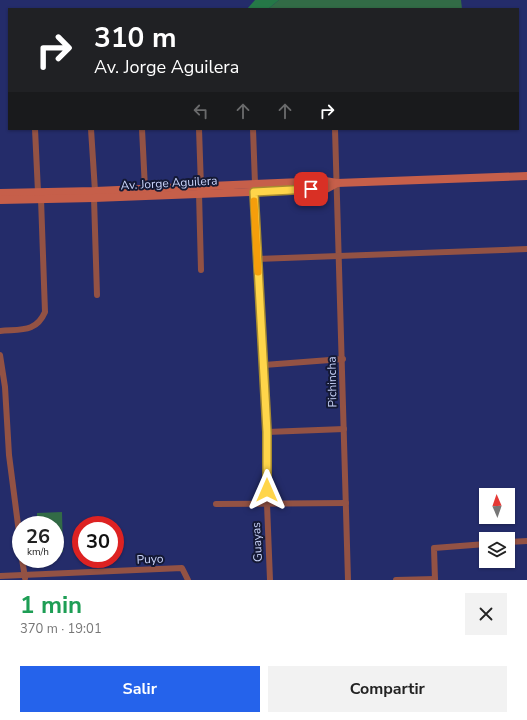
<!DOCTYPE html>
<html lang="es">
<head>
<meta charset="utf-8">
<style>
	:root { --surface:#fff; --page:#f2f2f2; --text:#222; --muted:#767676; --accent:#2563eb }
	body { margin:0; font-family:"Nunito Sans",sans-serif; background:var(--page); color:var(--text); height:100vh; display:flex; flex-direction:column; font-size:15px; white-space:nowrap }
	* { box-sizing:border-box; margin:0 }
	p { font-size:13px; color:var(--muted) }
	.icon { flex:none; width:22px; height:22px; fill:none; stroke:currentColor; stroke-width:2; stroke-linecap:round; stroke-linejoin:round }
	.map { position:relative; height:580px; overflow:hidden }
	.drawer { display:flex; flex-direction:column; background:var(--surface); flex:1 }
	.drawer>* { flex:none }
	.hud { position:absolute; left:8px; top:8px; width:511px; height:122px; border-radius:0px; box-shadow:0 1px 3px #0004; background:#202124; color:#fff; overflow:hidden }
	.needle { width:26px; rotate:358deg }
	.buttons { position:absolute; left:479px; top:488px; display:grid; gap:8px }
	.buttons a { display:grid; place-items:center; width:36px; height:36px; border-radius:0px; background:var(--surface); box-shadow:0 1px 3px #0004; font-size:20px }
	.speed { position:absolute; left:12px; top:516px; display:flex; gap:8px; font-size:20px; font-weight:700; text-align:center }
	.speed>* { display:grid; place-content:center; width:52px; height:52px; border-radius:50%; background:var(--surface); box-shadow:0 1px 3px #0004; line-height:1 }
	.speed small { font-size:10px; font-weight:400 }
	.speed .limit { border:6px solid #d22; background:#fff; color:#111 }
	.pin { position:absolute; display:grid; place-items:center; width:34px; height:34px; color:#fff; margin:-17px; border-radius:8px; box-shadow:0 2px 6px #0006 }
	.me { position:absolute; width:44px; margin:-22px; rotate:0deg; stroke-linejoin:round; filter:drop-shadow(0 0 3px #0008) }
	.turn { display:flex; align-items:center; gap:14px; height:84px; padding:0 20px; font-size:18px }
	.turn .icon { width:52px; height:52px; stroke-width:2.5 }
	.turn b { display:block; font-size:28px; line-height:34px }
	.lanes { display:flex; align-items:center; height:38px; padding:0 20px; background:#0003; justify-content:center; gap:20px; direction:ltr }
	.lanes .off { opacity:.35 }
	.round { display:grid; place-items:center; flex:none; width:42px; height:42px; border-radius:0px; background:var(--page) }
	.head { display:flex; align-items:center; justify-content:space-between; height:68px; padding:0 20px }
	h1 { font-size:24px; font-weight:700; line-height:30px; color:#1e9e55 }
	.button { display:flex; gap:8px; margin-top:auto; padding:8px 20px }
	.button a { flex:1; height:46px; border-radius:0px; background:var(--accent); color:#fff; font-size:16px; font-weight:700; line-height:46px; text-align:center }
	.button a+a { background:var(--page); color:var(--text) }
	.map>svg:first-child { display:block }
	.green { fill:#326b46 }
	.forest { fill:#257847 }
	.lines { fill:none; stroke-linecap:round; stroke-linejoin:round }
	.street { stroke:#935244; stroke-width:6 }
	.secondary { stroke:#c65f4a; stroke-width:8 }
	.route-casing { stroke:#a68a30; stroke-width:10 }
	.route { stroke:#ffd54a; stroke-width:7 }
	.slow { stroke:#f59e0b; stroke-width:7 }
	.labels { text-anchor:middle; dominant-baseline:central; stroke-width:4; stroke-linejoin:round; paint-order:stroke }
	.street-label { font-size:12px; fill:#cad4fa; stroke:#141935 }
</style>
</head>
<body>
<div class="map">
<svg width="527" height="580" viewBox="0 0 527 580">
	<rect width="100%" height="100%" fill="#242c6a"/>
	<g class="green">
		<path d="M279,0H461L462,9H268Z"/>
		<path d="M62,512L63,552H55V525H37V513Z"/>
	</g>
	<path class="forest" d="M255,0H279L268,9H247Z"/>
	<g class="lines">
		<g class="street">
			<path d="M35,129L38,192"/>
			<path d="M91,129L95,191"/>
			<path d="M142,129L145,189"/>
			<path d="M199,129L201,187"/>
			<path d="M253,129L255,184"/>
			<path d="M335,129L348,580"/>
			<path d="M253,192L267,432V504L270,580"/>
			<path d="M199,193L201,270"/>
			<path d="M94,198L97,295"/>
			<path d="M257,259L527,249"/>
			<path d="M0,331C20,329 36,333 45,312L41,199"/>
			<path d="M0,355L5,387L9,455L21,548"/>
			<path d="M264,365L343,359"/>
			<path d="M267,432L344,429"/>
			<path d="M216,504L346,503"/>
			<path d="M508,542L527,541"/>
			<path d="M22,559L25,578"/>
			<path d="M0,576L182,568L188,580"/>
			<path d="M396,580L435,579"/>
			<path d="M435,580L434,548L486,544"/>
		</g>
		<g class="secondary">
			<path d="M0,193L95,191L325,181L337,183L527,176"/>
			<path d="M0,200L94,198L326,189L337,183"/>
		</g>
	</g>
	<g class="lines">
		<g class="route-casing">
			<path id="route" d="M267,490V432L254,192L311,189"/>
		</g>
		<use href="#route" class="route"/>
		<path class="slow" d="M254,201L258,272"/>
	</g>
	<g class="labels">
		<g class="street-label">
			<text transform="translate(169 183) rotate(-3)">Av. Jorge Aguilera</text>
			<text transform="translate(332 382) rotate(-91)">Pichincha</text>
			<text transform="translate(257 542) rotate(-93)">Guayas</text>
			<text transform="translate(150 559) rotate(-3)">Puyo</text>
		</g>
	</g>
</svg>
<div class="buttons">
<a><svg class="needle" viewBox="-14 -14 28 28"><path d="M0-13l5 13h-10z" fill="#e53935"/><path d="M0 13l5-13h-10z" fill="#767676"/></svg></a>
<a><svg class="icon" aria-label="layers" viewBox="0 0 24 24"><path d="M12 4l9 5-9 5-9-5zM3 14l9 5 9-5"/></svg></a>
</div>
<div class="speed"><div>26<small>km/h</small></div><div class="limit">30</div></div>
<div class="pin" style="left:311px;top:189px;background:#d93025"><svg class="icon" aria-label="arrive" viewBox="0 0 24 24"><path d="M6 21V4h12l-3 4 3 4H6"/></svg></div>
<svg class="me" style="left:267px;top:490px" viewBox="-20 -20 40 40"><path d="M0-17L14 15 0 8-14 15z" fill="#ffd54a" stroke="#fff" stroke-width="4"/></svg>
<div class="hud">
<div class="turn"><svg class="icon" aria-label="right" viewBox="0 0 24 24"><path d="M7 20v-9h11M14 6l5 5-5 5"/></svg><div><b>310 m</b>Av. Jorge Aguilera</div></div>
<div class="lanes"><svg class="icon off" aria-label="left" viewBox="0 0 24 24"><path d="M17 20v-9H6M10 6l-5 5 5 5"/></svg><svg class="icon off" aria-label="ahead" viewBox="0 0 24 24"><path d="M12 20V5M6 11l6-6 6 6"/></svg><svg class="icon off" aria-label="ahead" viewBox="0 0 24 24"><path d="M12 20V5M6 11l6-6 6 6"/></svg><svg class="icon" aria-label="right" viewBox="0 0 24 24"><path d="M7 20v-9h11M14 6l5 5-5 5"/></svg></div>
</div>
</div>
<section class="drawer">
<div class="head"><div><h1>1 min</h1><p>370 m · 19:01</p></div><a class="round"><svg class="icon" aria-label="close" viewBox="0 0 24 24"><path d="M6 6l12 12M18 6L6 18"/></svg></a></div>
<div class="button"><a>Salir</a><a>Compartir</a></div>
</section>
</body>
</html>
